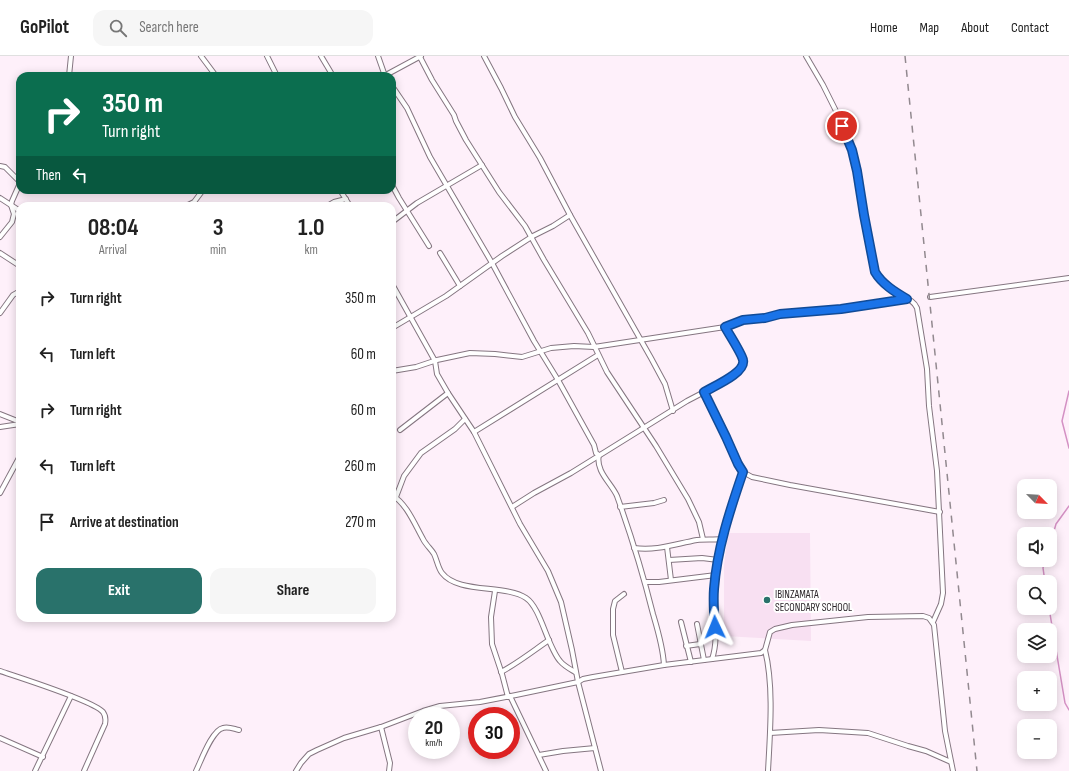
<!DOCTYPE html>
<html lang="en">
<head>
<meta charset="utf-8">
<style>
	:root { --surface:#fff; --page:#f6f6f6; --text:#222; --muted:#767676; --line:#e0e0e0; --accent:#29726b }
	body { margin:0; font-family:"Sofia Sans Condensed",sans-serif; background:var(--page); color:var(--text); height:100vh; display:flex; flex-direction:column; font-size:15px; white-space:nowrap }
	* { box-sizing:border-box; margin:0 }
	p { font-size:13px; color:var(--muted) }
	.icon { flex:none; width:22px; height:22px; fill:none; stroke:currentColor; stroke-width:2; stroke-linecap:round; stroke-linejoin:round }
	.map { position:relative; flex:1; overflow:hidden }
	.sheet { position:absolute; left:16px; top:146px; width:380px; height:420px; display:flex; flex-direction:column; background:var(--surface); border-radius:12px; box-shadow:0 2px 10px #0003 }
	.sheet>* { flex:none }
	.banner { position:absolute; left:16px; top:16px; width:380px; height:122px; border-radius:12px; box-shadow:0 2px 10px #0003; background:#0b6e4f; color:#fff; overflow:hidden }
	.needle { width:26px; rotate:114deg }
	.fabs { position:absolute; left:1017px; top:423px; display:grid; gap:8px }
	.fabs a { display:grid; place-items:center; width:40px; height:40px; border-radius:8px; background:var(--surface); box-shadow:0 2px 10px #0003; font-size:20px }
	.speed { position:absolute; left:408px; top:651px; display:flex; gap:8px; font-size:20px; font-weight:700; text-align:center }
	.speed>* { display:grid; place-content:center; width:52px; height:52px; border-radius:50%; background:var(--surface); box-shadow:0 2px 10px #0003; line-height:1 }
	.speed small { font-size:10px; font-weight:400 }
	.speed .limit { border:6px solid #d22; background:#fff; color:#111 }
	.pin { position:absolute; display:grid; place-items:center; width:34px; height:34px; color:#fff; margin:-17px; border:2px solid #fff; border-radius:50%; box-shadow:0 1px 4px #0007 }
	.me { position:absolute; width:44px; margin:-22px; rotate:358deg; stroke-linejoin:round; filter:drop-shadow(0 0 3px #0008) }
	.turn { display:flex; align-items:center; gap:14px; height:84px; padding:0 20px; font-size:18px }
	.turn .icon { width:52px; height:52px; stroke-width:2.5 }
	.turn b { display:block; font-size:28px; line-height:34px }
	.then { display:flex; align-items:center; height:38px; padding:0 20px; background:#0003; gap:8px; font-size:15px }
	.eta { display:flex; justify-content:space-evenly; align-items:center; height:68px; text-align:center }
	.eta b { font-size:24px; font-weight:700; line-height:28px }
	.cta { display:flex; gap:8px; margin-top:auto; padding:8px 20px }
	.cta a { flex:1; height:46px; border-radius:12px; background:var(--accent); color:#fff; font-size:16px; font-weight:700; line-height:46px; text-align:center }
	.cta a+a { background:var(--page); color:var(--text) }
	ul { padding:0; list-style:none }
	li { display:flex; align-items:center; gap:12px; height:56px; padding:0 20px }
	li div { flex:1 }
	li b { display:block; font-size:15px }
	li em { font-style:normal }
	header { display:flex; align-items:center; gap:24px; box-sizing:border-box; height:56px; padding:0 20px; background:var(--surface); border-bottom:1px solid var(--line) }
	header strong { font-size:19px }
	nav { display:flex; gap:22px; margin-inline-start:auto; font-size:14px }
	.search { width:280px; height:36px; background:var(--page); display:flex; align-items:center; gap:10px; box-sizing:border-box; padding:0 14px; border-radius:12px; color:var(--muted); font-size:15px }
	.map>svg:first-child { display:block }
	.built { fill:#f8e0f2 }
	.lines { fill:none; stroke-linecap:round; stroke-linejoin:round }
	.stream { stroke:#d491c4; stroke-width:1.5 }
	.minor-casing { stroke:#857681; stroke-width:6 }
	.minor { stroke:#fff; stroke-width:4 }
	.rail { stroke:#92898f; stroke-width:1.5; stroke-dasharray:7 7; stroke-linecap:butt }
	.route-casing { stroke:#114b97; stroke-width:10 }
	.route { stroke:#1a73e8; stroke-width:7 }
	.poi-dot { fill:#29726b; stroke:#fff; stroke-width:1.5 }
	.labels { text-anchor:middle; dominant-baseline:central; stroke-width:4; stroke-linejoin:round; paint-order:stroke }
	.poi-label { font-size:11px; fill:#2c262a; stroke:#fff; text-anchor:start }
</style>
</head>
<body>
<header>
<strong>GoPilot</strong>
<div class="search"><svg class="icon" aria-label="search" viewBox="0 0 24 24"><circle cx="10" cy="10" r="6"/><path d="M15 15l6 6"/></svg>Search here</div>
<nav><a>Home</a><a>Map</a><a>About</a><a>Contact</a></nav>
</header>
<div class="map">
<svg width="1069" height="715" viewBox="0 0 1069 715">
	<rect width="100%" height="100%" fill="#fef0fa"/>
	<path class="built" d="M728,477H810L811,585L724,580V509Z"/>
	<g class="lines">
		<g class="stream">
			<path d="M1069,335L1062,365L1069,392"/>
			<path d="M1050,489L1056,468L1069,450"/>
			<path d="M1045,526L1043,512L1045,504"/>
			<path d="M1049,552L1065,647L1069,654"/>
		</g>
		<g class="minor-casing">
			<g id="minor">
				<path d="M201,0L216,20"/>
				<path d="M267,0L277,20"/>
				<path d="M321,0L333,20"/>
				<path d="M378,0L385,20"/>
				<path d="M484,0L501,32L515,61L540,102L570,159L651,302L665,328L673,355"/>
				<path d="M806,0L823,29L838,59L852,94L857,115L864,159L875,216C880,224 888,232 896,237C904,242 913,243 917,252L927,313L929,350L937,415L943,537L941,548L933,566"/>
				<path d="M420,1L432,24L454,59L456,65L466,84L499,136L525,170L544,204L588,277L607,316L656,390L688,443L699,466L703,483"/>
				<path d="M69,20L71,0"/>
				<path d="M384,20L421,0"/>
				<path d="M392,30L407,52L430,101L492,207L534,285L558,324L594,389L596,397L599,399C595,415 612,428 617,440C631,479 643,518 653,558C658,575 663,591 664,609"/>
				<path d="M0,110L5,111L20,126"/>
				<path d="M392,129L399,142L429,190"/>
				<path d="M340,134L350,150"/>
				<path d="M0,142L20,155"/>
				<path d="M186,150L194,146L203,134"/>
				<path d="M327,150L334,146L346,143"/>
				<path d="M392,166L417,147L482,109"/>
				<path d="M0,181L12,166L14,158L11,149L12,145L20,127"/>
				<path d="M0,197L20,210"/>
				<path d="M440,197L460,230"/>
				<path d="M392,228L435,305L437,318L448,337L474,376L520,468L548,515L561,546L572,594L578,626L601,715"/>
				<path d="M930,241L1069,222"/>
				<path d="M0,257L13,239L20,235"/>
				<path d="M392,272L446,240L502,200L533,180L553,170L570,159"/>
				<path d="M392,315L416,311L437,304L470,297L495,298L522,301L551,292L574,290L594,291L725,271L743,265L765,262L779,258L841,253L907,243"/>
				<path d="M704,336L726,381L737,408L743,416L752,421L790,429L940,456"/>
				<path d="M0,358L20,366"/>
				<path d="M0,371L20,368"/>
				<path d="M400,374L448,337"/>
				<path d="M474,376L598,299"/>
				<path d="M0,437L20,400"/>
				<path d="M392,439C407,448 415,469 423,483C426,489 431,493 434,498C437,504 438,512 442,517C458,538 505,528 526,542C541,552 547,590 560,605C564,610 570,613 575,616"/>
				<path d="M396,441L404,420L421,397L455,373L465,363"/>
				<path d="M512,451L534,437L571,417L687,345L733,321L742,312L743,304L725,271"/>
				<path d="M620,451L654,447L664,444"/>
				<path d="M667,491L671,524"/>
				<path d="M634,492C657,495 675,488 697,484C705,483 713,484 722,483"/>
				<path d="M669,504L702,502L718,504"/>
				<path d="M645,526H659L716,519"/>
				<path d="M495,535L491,561L492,588L502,618L508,641"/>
				<path d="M681,566L691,606"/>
				<path d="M697,568L704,604"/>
				<path d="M686,590L700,588"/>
				<path d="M765,594C774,630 770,677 768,715"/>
				<path d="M712,603C720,580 712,551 715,526C719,488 731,452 743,416"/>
				<path d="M0,615C18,621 94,645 103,656C106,660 106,663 105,668L84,715"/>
				<path d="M501,616C518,607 533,595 549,584"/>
				<path d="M622,616L613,579V553L615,545L624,538"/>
				<path d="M510,640L546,715"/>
				<path d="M381,671L390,707L389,715"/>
				<path d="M770,677L819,674L868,677L908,690L926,695L951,706"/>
				<path d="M0,682L43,701"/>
				<path d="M539,699L563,695L595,692"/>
				<path d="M35,715L71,640"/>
				<path d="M196,715C201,705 212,674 223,672C228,670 234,673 239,674"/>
				<path d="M296,715L301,707L309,698L317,694L344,682L381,671L423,655L440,650L480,646L516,639L578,626L583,623L593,621L664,609L761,597L765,594L770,576L775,573L792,569L868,561L923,560L929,562L934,569L945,675L953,715"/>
			</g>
		</g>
		<use href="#minor" class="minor"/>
		<path class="rail" d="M905,0L977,715"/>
	</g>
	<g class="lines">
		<g class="route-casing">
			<path id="route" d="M715,571C714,558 713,546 714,533C717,493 730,454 743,416L738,408L726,381L704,336C714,330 746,317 743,304C742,298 729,278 725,271L743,264L765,262L780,258L841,253L907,243C895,236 882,228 875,216L864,159L857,115L852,94L842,70"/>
		</g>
		<use href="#route" class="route"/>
	</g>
	<circle class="poi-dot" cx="767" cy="544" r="4"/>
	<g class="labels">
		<g class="poi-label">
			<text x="775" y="538">IBINZAMATA<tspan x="775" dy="13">SECONDARY SCHOOL</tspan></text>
		</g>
	</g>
</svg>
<div class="fabs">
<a><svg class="needle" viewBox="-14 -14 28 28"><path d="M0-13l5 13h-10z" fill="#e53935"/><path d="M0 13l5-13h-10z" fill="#767676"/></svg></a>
<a><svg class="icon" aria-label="sound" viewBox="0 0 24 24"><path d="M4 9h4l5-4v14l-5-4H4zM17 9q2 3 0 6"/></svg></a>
<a><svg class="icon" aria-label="search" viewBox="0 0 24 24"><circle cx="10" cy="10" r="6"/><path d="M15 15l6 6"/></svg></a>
<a><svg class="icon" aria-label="layers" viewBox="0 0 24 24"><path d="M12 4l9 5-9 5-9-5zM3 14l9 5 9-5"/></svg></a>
<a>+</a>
<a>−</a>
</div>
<div class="speed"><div>20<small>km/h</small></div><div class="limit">30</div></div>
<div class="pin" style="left:842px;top:70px;background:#d93025"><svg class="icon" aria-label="arrive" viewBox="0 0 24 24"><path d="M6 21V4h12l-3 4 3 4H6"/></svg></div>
<svg class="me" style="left:715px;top:571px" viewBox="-20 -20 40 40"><path d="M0-17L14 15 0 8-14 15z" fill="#1a73e8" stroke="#fff" stroke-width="4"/></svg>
<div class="banner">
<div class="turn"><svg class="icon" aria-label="right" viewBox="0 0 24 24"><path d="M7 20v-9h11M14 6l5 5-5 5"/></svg><div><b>350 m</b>Turn right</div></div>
<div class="then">Then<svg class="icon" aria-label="left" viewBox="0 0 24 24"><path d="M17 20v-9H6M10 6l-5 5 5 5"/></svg></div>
</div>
<section class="sheet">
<div class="eta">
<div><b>08:04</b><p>Arrival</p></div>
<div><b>3</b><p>min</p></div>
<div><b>1.0</b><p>km</p></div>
</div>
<ul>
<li><svg class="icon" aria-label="right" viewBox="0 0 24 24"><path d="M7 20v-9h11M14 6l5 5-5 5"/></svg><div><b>Turn right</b></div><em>350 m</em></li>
<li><svg class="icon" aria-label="left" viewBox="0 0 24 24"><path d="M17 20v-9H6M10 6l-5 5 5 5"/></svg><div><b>Turn left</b></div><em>60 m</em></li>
<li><svg class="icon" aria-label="right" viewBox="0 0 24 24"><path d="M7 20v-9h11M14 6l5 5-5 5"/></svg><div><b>Turn right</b></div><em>60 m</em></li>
<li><svg class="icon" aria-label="left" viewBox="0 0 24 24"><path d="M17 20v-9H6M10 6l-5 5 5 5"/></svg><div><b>Turn left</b></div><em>260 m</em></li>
<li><svg class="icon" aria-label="arrive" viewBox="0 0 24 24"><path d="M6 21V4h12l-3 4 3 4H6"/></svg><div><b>Arrive at destination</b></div><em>270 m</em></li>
</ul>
<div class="cta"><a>Exit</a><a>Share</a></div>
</section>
</div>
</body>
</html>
